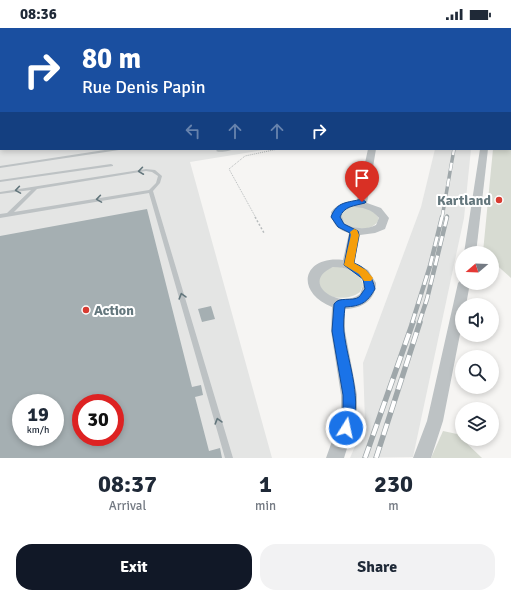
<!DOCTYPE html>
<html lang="en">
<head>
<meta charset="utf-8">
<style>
	:root { --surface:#fff; --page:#f2f2f3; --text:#1f2937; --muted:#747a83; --accent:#111827 }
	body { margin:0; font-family:Signika,sans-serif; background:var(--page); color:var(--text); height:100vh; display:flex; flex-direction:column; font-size:15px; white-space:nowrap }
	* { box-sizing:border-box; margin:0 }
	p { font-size:13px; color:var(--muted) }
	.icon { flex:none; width:22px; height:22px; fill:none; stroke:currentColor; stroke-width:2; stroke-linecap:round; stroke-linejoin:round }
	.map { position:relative; height:430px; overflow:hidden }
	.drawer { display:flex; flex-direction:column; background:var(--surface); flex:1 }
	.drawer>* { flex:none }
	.banner { position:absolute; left:0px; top:0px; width:511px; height:122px; box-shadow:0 2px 6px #0003; background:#1a4fa0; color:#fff; overflow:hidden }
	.needle { width:26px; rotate:251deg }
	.tools { position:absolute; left:455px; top:218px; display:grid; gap:8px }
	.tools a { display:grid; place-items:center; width:44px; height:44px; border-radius:50%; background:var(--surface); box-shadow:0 2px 6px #0003; font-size:20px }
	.speed { position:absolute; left:12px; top:366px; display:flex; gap:8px; font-size:20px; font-weight:700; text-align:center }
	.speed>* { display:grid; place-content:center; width:52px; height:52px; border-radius:50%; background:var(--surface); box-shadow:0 2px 6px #0003; line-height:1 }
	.speed small { font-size:10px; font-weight:400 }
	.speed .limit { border:6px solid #d22; background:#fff; color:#111 }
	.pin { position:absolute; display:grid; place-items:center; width:34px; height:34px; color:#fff; margin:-41px -17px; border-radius:50% 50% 50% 0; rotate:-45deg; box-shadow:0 0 4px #0007 }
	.pin .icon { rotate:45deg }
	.me { position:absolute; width:44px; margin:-22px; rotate:10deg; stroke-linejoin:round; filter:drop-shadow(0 0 3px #0008) }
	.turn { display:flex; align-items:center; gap:14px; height:84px; padding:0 16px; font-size:18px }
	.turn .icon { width:52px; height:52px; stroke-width:2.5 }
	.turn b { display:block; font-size:28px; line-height:34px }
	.lanes { display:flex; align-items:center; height:38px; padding:0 16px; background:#0003; justify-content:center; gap:20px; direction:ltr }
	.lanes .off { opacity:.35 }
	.eta { display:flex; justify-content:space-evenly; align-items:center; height:68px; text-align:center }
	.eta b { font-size:24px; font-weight:700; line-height:28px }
	.action { display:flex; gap:8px; margin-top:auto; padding:8px 16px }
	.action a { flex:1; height:46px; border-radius:16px; background:var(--accent); color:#fff; font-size:16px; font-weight:700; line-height:46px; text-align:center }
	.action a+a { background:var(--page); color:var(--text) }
	.status { display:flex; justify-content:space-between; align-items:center; height:28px; padding:0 20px; background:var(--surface); direction:ltr }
	.status svg { height:11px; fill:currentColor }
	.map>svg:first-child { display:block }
	.built { fill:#e4e5e4; fill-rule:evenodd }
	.green { fill:#d7dbd2 }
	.building { fill:#a5afb2; fill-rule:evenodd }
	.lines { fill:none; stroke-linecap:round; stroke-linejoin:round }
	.path-far1 { stroke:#b7bbbc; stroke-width:1; stroke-dasharray:1 1; stroke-linecap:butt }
	.path { stroke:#b7bbbc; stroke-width:1.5; stroke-dasharray:2 2; stroke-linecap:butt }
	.service { fill:#bdc2c4; fill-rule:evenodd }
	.minor { fill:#bdc2c4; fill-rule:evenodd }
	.rail-far2-casing { stroke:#9fa7aa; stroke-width:3.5 }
	.rail-far1-casing { stroke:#9fa7aa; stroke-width:4.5 }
	.rail-casing { stroke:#9fa7aa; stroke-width:5.5 }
	.rail-far2 { stroke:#fff; stroke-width:2.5; stroke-dasharray:8; stroke-linecap:butt }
	.rail-far1 { stroke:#fff; stroke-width:3; stroke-dasharray:10; stroke-linecap:butt }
	.rail { stroke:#fff; stroke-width:4; stroke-dasharray:12; stroke-linecap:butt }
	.oneway { stroke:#63767c }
	.route { fill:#1a73e8; stroke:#114b97 }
	.slow { fill:#f59e0b }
	.poi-dot { fill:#d83b31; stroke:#fff; stroke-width:1.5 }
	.labels { text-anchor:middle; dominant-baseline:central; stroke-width:4; stroke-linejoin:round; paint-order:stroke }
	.poi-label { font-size:14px; font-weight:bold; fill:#63767c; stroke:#fff; text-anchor:end }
</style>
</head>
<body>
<div class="status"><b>08:36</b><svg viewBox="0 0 49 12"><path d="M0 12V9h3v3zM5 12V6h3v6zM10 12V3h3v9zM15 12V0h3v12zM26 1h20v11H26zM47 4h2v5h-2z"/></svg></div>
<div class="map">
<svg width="511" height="430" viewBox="0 0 511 430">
	<rect width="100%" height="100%" fill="#f6f5f3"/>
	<g class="built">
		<path d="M0,0H460L1,1V121H269L190,134L272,430H0ZM21,375H55V409H21ZM81,375H115V409H81Z"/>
		<path d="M435,121H471L464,190L413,429L350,430L365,394L363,335L421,179Z"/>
	</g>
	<g class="green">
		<path d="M510,86H511V250L492,233V225L483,224L493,121H510Z"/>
		<path d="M360,178C368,181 376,183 379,191C373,205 352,202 342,193L341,184L350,179Z"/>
		<path d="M336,238C347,241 361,242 363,257L360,264C350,272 327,273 320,259C318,256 319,250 319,246L321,243Z"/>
		<path d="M443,403L457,406L482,430H431Z"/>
	</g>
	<g class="building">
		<path d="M147,181L192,359L201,357L203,367L195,369L209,423L220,420L222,430H0V208ZM21,375H55V409H21ZM81,375H115V409H81Z"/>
		<path d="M211,278L215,291L202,294L198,281Z"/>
	</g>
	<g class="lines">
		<path class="path-far1" d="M256,190L229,141L245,128L278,121"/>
		<path class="path" d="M255,189L264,205"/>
		<g class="service">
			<rect x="96" y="0" width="2" height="1"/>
			<path d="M117,0H129L130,1H116Z"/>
			<path d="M229,0H231L232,1H230Z"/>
			<path d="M279,0H281L282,1H280Z"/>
			<path d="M366,0H377L365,1Z"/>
			<rect x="0" y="31" width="1" height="2"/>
			<rect x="0" y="36" width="1" height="2"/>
			<rect x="0" y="43" width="1" height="2"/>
			<path d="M111,121H121L119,122L0,140V138Z"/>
			<path d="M223,121H234C230,123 220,125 216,123L217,122Z"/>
			<path d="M111,136L113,137V138L0,154V152Z"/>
			<path d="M146,141L155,142L162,148L160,155L153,163L233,430H225L149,165L0,190V186L7,185L31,162L0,166V164ZM146,143L152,144L158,148L156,155L149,162L14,184L37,161Z"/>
		</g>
		<g class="minor">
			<rect x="245" y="0" width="5" height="1"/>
			<rect x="510" y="6" width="1" height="2"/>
			<rect x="510" y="78" width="1" height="4"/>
			<path d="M368,121H376L367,175L381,180L389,190L385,201L375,205L360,207L354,235L368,242L376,255C376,272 361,281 345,281V303L357,367V388L344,430H326L341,388V367L331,303L332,279C293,263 304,227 343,232L349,205C338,202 332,196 331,184C338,175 347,174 357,172ZM351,179C362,179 372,181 379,190L376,197C365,202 354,201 344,195L341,185ZM333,239C346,239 358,243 364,255L360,266C340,282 298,255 333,239Z"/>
			<path d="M480,121H488L476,225H464Z"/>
			<path d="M462,251V255H470L466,277H462V296L443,393L431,430H413L427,393L458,255Z"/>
		</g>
		<g class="rail-far2-casing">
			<g id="rail-far2">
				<path d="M442,190L454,121"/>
				<path d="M446,190L447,188"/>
			</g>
		</g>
		<g class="rail-far1-casing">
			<g id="rail-far1">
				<path d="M412,295L430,238L442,189"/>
				<path d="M419,295L427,271L447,189"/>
			</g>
		</g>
		<g class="rail-casing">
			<g id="rail">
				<path d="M365,430L413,294"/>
				<path d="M376,430L420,294"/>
			</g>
		</g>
		<use href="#rail-far2" class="rail-far2"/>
		<use href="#rail-far1" class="rail-far1"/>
		<use href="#rail" class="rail"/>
	</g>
	<defs><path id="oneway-chevron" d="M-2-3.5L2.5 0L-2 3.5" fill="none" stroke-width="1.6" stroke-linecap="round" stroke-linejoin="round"/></defs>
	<g class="oneway">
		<use href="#oneway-chevron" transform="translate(141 143) rotate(172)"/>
		<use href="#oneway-chevron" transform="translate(18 162) rotate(171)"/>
		<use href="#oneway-chevron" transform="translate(99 171) rotate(171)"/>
		<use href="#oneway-chevron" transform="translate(182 268) rotate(-106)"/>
		<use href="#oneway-chevron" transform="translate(218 393) rotate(-106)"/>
	</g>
	<path class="route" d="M362,171L366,174L365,175C354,178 344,178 340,189L344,196L358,203L359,207L354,235C367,240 372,248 375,261C367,275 361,278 345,279C344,288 343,296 344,304C348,337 364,373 350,405L346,407L341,405L339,400L343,388V367L332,303L334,276C339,268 352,274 359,269C361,267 363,263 365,261L363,251L344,237L350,205L338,199L331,189C337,173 347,175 362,171Z"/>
	<path class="slow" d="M354,201L357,202L359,207L354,235L366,242L373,250L371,253H364L359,246L344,237L351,207L350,204Z"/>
	<g class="poi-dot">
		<circle cx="499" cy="172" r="4"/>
		<circle cx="86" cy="282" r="4"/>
	</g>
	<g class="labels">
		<g class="poi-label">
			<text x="491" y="172">Kartland</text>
			<text x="94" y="282" text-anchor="start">Action</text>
		</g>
	</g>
</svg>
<div class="tools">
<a><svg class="needle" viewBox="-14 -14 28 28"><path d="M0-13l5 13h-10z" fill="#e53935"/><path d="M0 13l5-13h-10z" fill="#747a83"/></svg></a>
<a><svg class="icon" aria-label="sound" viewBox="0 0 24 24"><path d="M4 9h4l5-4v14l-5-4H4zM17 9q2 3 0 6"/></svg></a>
<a><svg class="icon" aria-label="search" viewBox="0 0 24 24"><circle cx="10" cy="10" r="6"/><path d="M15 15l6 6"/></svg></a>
<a><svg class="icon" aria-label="layers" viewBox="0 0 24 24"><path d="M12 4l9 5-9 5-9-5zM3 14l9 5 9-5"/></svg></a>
</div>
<div class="speed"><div>19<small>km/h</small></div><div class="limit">30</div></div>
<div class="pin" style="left:362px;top:174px;background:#d93025"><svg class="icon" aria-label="arrive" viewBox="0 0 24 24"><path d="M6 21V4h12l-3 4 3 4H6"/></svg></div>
<svg class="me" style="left:346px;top:400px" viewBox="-20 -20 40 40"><circle r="17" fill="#1a73e8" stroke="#fff" stroke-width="3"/><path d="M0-11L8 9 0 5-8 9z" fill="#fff"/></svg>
<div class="banner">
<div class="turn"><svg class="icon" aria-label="right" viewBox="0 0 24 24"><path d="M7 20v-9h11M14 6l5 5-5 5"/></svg><div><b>80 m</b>Rue Denis Papin</div></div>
<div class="lanes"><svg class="icon off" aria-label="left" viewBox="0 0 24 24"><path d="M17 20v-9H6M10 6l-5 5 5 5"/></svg><svg class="icon off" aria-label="ahead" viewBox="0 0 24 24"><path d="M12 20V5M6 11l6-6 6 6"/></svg><svg class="icon off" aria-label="ahead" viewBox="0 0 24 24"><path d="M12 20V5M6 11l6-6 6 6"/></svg><svg class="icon" aria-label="right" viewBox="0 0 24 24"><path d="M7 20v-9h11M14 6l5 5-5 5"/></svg></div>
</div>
</div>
<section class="drawer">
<div class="eta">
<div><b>08:37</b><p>Arrival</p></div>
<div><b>1</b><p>min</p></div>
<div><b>230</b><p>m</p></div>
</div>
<div class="action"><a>Exit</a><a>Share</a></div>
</section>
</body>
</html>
